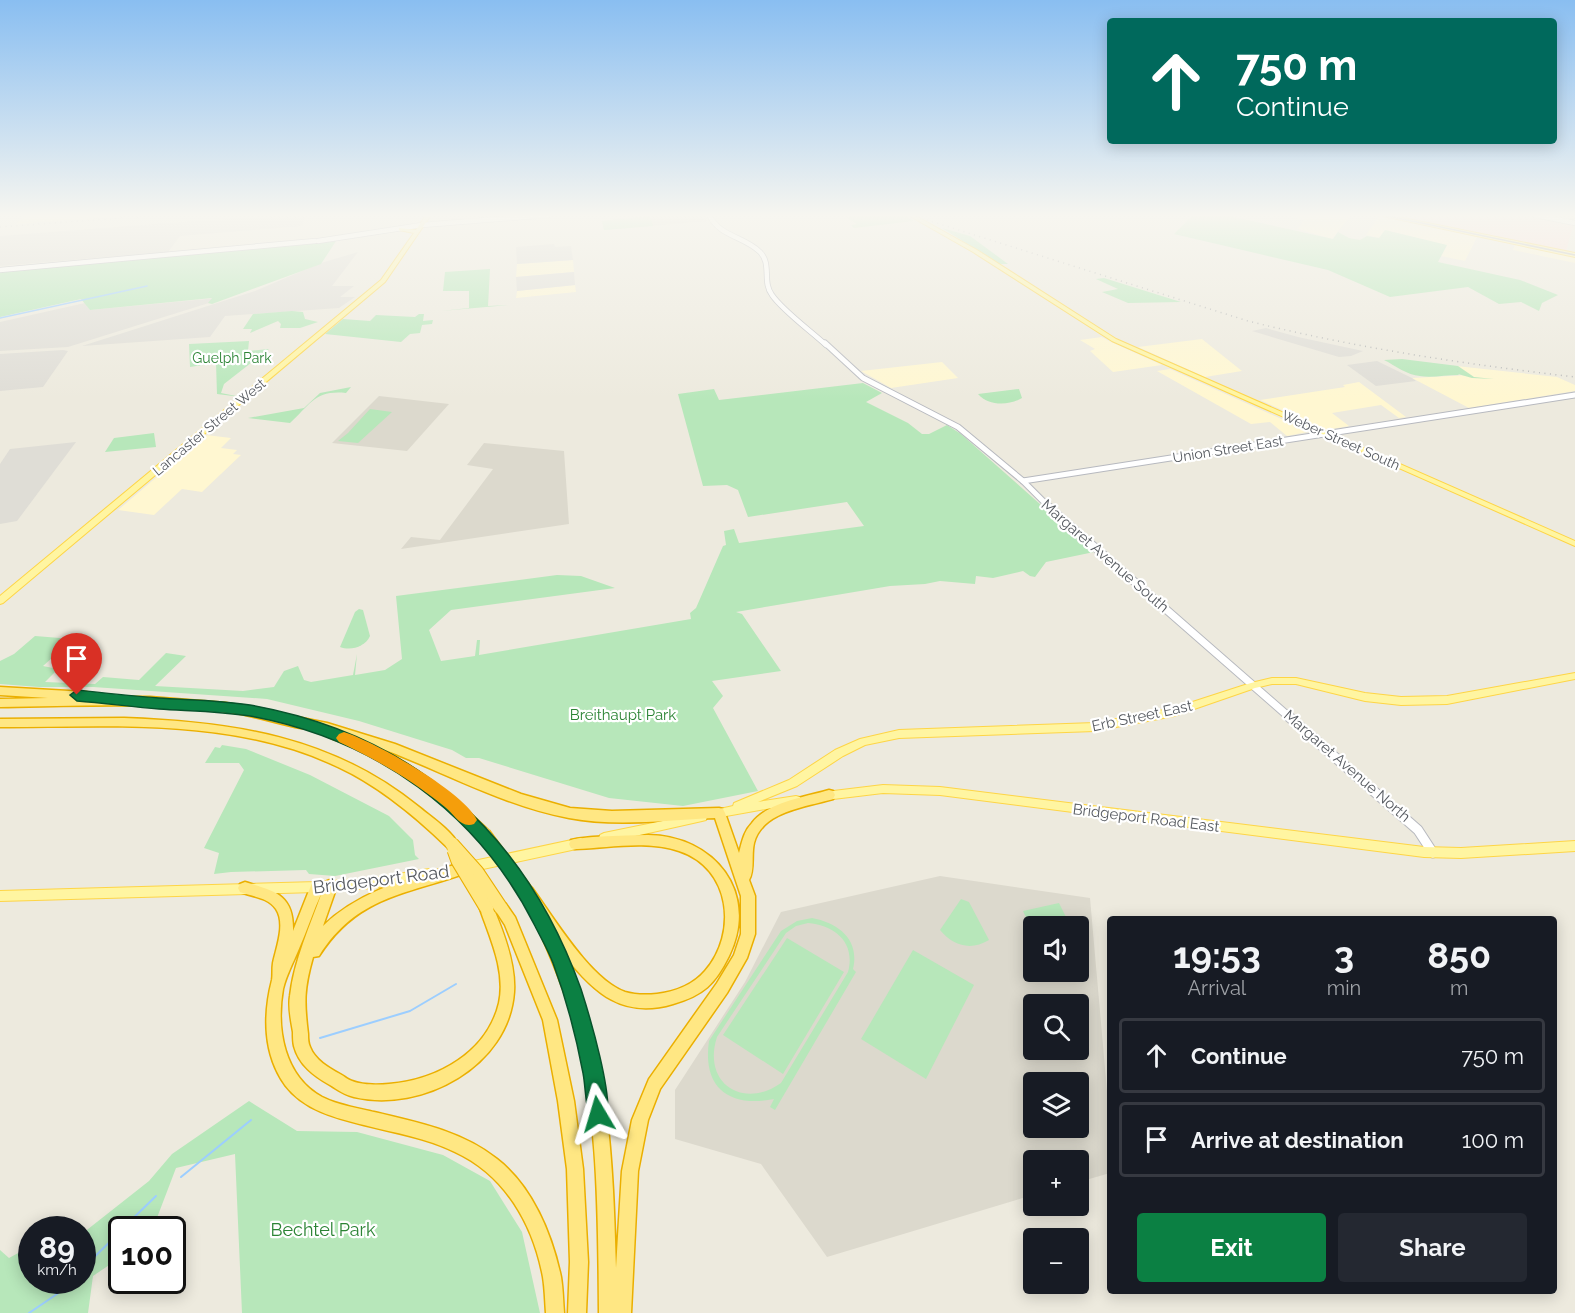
<!DOCTYPE html>
<html lang="en">
<head>
<meta charset="utf-8">
<style>
	:root { --surface:#171b24; --page:#242831; --text:#f1f3f6; --muted:#9ea1a6; --line:#363941; --accent:#0b8043 }
	body { margin:0; font-family:Raleway,sans-serif; background:var(--page); color:var(--text); height:100vh; display:flex; flex-direction:column; font-size:22px; white-space:nowrap }
	* { box-sizing:border-box; margin:0 }
	p { font-size:20px; color:var(--muted) }
	.icon { flex:none; width:33px; height:33px; fill:none; stroke:currentColor; stroke-width:2; stroke-linecap:round; stroke-linejoin:round }
	.map { position:relative; flex:1; overflow:hidden }
	.side { position:absolute; left:1107px; top:916px; width:450px; height:378px; display:flex; flex-direction:column; background:var(--surface); border-radius:6px; box-shadow:0 3px 15px #0003 }
	.side>* { flex:none }
	.guide { position:absolute; left:1107px; top:18px; width:450px; height:126px; border-radius:6px; box-shadow:0 3px 15px #0003; background:#00695c; color:#fff; overflow:hidden }
	.controls { position:absolute; left:1023px; top:916px; display:grid; gap:12px }
	.controls a { display:grid; place-items:center; width:66px; height:66px; border-radius:6px; background:var(--surface); box-shadow:0 3px 15px #0003; font-size:30px }
	.speed { position:absolute; left:18px; top:1216px; display:flex; gap:12px; font-size:30px; font-weight:700; text-align:center }
	.speed>* { display:grid; place-content:center; width:78px; height:78px; border-radius:50%; background:var(--surface); box-shadow:0 3px 15px #0003; line-height:1 }
	.speed small { font-size:15px; font-weight:400 }
	.speed .limit { border:3px solid #111; border-radius:9px; background:#fff; color:#111 }
	.pin { position:absolute; display:grid; place-items:center; width:51px; height:51px; color:#fff; margin:-62px -26px; border-radius:50% 50% 50% 0; rotate:-45deg; box-shadow:0 0 6px #0007 }
	.pin .icon { rotate:45deg }
	.me { position:absolute; width:66px; margin:-33px; rotate:353deg; stroke-linejoin:round; filter:drop-shadow(0 0 4px #0008) }
	.turn { display:flex; align-items:center; gap:21px; height:126px; padding:0 30px; font-size:27px }
	.turn .icon { width:78px; height:78px; stroke-width:2.5 }
	.turn b { display:block; font-size:42px; line-height:51px }
	.eta { display:flex; justify-content:space-evenly; align-items:center; height:102px; text-align:center }
	.eta b { font-size:36px; font-weight:700; line-height:42px }
	.action { display:flex; gap:12px; margin-top:auto; padding:12px 30px }
	.action a { flex:1; height:69px; border-radius:6px; background:var(--accent); color:#fff; font-size:24px; font-weight:700; line-height:69px; text-align:center }
	.action a+a { background:var(--page); color:var(--text) }
	ul { padding:0; list-style:none }
	li { display:flex; align-items:center; gap:18px; height:75px; margin:0 12px 9px; padding:0 18px; border:3px solid var(--line); border-radius:6px }
	li div { flex:1 }
	li b { display:block; font-size:22px }
	li em { font-style:normal }
	.map>svg:first-child { display:block }
	.commercial { fill:#fff7d1 }
	.industrial { fill:#dfddd6 }
	.education { fill:#dcd9cd; fill-rule:evenodd }
	.medical { fill:#fddcd6 }
	.green { fill:#b7e7ba; fill-rule:evenodd }
	.lines { fill:none; stroke-linecap:round; stroke-linejoin:round }
	.stream-far1 { stroke:#9cceff; stroke-width:1.5 }
	.stream { stroke:#9cceff; stroke-width:2 }
	.minor-far3-casing { stroke:#b7b9bf; stroke-width:6 }
	.minor-far2-casing { stroke:#b7b9bf; stroke-width:7 }
	.minor-far1-casing { stroke:#b7b9bf; stroke-width:9 }
	.minor-casing { stroke:#b7b9bf; stroke-width:11 }
	.major-casing { stroke:#fed546; stroke-width:2 }
	.highway-casing { stroke:#ebaf00; stroke-width:3 }
	.minor-far3 { stroke:#fff; stroke-width:4.5 }
	.minor-far2 { stroke:#fff; stroke-width:5 }
	.minor-far1 { stroke:#fff; stroke-width:7 }
	.minor { stroke:#fff; stroke-width:9 }
	.major { fill:#fff5a1; fill-rule:evenodd }
	.highway { fill:#ffe783; fill-rule:evenodd }
	.tram { stroke:#b3b4b4; stroke-width:1.5 }
	.rail { stroke:#b3b4b4; stroke-width:1.5; stroke-dasharray:1 4.5; stroke-linecap:butt }
	.highway-bridge-casing { stroke:#ebaf00; stroke-width:15; stroke-linecap:butt }
	.highway-bridge { stroke:#ffe783; stroke-width:13 }
	.route { fill:#0b8043; stroke:#07532c; stroke-width:1.5 }
	.slow { fill:#f59e0b }
	.labels { text-anchor:middle; dominant-baseline:central; stroke-width:4.5; stroke-linejoin:round; paint-order:stroke }
	.far-park-label { font-size:14px; fill:#2c8435; stroke:#fff }
	.far-street-label { font-size:14px; fill:#575b61; stroke:#fff }
	.street-label { font-size:15px; fill:#575b61; stroke:#fff }
	.park-label { font-size:15px; fill:#2c8435; stroke:#fff }
	.near-street-label { font-size:18px; fill:#575b61; stroke:#fff }
	.near-park-label { font-size:18px; fill:#2c8435; stroke:#fff }
</style>
</head>
<body>
<div class="map">
<svg width="1575" height="1313" viewBox="0 0 1575 1313">
	<rect width="100%" height="100%" fill="#edeade"/>
	<g class="commercial">
		<path d="M25,215H134L16,224Z"/>
		<path d="M1289,215H1351L1332,239L1298,229L1304,220Z"/>
		<path d="M1379,216L1475,236L1477,237L1465,261L1441,256L1447,246L1385,230L1380,238L1366,235Z"/>
		<path d="M1515,244L1575,256V263L1513,250Z"/>
		<path d="M573,260L574,272L516,277L517,264Z"/>
		<path d="M575,285L576,292L516,298L517,291Z"/>
		<path d="M1102,337L1109,341L1162,365L1113,372L1090,351L1095,349L1080,340Z"/>
		<path d="M1202,339L1242,371L1205,377L1138,347Z"/>
		<path d="M942,362L958,378L891,388L861,371Z"/>
		<path d="M1456,366L1557,377L1575,385V391L1469,408L1412,378L1469,375Z"/>
		<path d="M1170,369L1306,430L1307,432L1287,436L1270,422L1251,424L1157,371Z"/>
		<path d="M1359,382L1406,417L1399,418L1381,405L1332,413L1349,426L1326,430L1260,400L1345,387L1343,385Z"/>
		<path d="M206,435L231,438L221,448L237,450L233,454L241,455L202,492L182,489L154,515L118,510Z"/>
	</g>
	<g class="industrial">
		<path d="M306,215L302,226L180,236L168,252L0,266V236L181,222Z"/>
		<path d="M554,244L555,247L571,246L573,260L517,264L516,247Z"/>
		<path d="M358,252L332,286H354L340,297H355L339,308L225,316L210,337L82,346L255,291L321,263Z"/>
		<path d="M574,272L575,285L517,291L516,277Z"/>
		<path d="M228,297L68,347L0,351V322L85,303L90,310Z"/>
		<path d="M1266,328L1298,337L1363,351L1351,356L1339,357L1252,331Z"/>
		<path d="M63,350L68,351L43,387L0,391V354Z"/>
		<path d="M1377,361L1412,378L1416,381L1376,386L1347,365Z"/>
		<path d="M76,442L17,521L0,524V464L10,449Z"/>
	</g>
	<g class="education">
		<path d="M650,215H705L707,221L604,230L602,221Z"/>
		<path d="M379,396L449,404L407,451L332,443Z"/>
		<path d="M484,443L564,451L569,524L401,549L411,537L440,540L493,469L467,465Z"/>
		<path d="M940,876L1090,898L1110,1125V1173L1079,1182L1078,1161H1034L1033,1195L827,1257L761,1164L675,1139V1090L745,982L781,912ZM1034,927H1078V972H1034ZM1034,1005H1078V1050H1034ZM1034,1083H1078V1128H1034Z"/>
	</g>
	<path class="medical" d="M1414,215H1529L1574,224L1566,251L1412,219Z"/>
	<g class="green">
		<path d="M861,215H904L914,221L854,228L851,225L857,224L846,217Z"/>
		<path d="M1193,215H1225L1333,239L1338,232L1349,238L1360,240L1367,236L1379,238L1385,230L1447,245L1438,262L1520,280L1558,295L1542,303L1539,311L1521,302L1499,304L1468,287L1390,297L1328,270L1174,234Z"/>
		<path d="M650,216L653,226L604,230L602,221Z"/>
		<path d="M942,228L970,236L1008,264H999Z"/>
		<path d="M336,241L321,264L212,304L208,303L212,298L90,310L81,299L0,317V272Z"/>
		<path d="M490,269L488,306L509,305L441,311L469,308V291H443L445,272Z"/>
		<path d="M1104,278L1181,302L1128,303L1102,292L1118,289L1096,279Z"/>
		<path d="M292,311L303,312L305,319L318,322L300,328H280L281,324L278,321L250,333L252,329H243L253,314Z"/>
		<path d="M419,314H424L423,321L433,320L432,324L422,325L420,333L410,334L401,342L325,334L343,319L370,321L376,315L415,317Z"/>
		<path d="M249,341L248,351L269,349L224,384L221,393L241,397L217,394L216,363L190,367L189,344Z"/>
		<path d="M1402,359L1458,366L1474,377L1494,379L1501,383L1494,379L1472,378L1458,374L1459,375C1446,375 1431,378 1420,376C1407,375 1396,366 1384,360Z"/>
		<path d="M863,383L882,393L866,402L908,423L922,434H929L947,425L961,434L1094,552L1046,562L1035,577L1030,576L1023,571L993,578L976,576L975,584L940,581L925,584L890,586L736,612L742,614L781,671L712,681L723,696L713,708L758,791L683,806L609,798L479,758H466L452,750L359,721L267,699L93,687H39L0,684V661L14,654L35,636L60,638L77,642L68,650H61L43,666L58,669L45,682L95,684L103,677L139,680L166,653L186,656L155,686L243,691L274,687L284,671L298,666L304,680L311,682L353,675L357,654L355,675L385,670L402,659L396,596L557,575L581,576L615,588L451,610L429,630L441,661L475,656L477,640H480L479,655L691,619L690,613L696,608L723,546L726,545L724,531L734,529L739,543L864,526L847,502L748,517L738,490L727,485L703,486L678,394L714,389L719,400Z"/>
		<path d="M351,387L346,393C315,390 311,404 290,423L248,418L304,408L320,393Z"/>
		<path d="M1019,389L1022,398C1009,406 988,406 978,394Z"/>
		<path d="M370,409L392,412L358,443L338,441L348,433Z"/>
		<path d="M154,433L156,447L105,452L114,438Z"/>
		<path d="M359,609L363,610L370,636C365,647 351,651 340,647L355,612Z"/>
		<path d="M222,745L246,749L310,775L389,816L413,840L415,855L419,859L335,876L309,874L306,870L231,872L214,874L219,853L204,848L244,770L239,763H205L215,747L220,748Z"/>
		<path d="M961,899L969,902L989,940C971,951 953,946 940,930Z"/>
		<path d="M1059,903L1071,927H1034L1033,933L1023,911Z"/>
		<path d="M812,918C839,923 860,940 853,969L856,972L775,1110L770,1107L774,1099C730,1108 702,1088 709,1041L781,931L797,921ZM808,923C835,925 856,943 848,972L781,1083C743,1110 702,1083 717,1037L786,933L796,926Z"/>
		<path d="M787,938L844,972L783,1074L723,1035Z"/>
		<path d="M913,950L974,985L926,1079L861,1039Z"/>
		<path d="M249,1101L297,1131L357,1132L443,1155L490,1181L522,1232L540,1313H242L235,1154L176,1168L155,1223V1230H122L121,1257L93,1276L88,1313H0V1250L9,1258L31,1246L32,1281H82L83,1233L149,1181L172,1154Z"/>
	</g>
	<g class="lines">
		<path class="stream-far1" d="M0,318L147,286"/>
		<g class="stream">
			<path d="M320,1038L410,1011L456,984"/>
			<path d="M181,1177L251,1120"/>
			<path d="M122,1229L156,1196"/>
			<path d="M82,1269L122,1230"/>
			<path d="M29,1313L57,1294L70,1281"/>
		</g>
		<g class="minor-far3-casing">
			<g id="minor-far3">
				<path d="M709,215C720,237 744,236 760,252C772,264 762,282 772,295C783,311 811,331 826,345"/>
				<path d="M1535,215L1575,223"/>
				<path d="M318,241L422,225L549,215"/>
				<path d="M0,270L315,241"/>
			</g>
		</g>
		<g class="minor-far2-casing">
			<g id="minor-far2">
				<path d="M825,343L863,378L958,427L1023,481L1051,509"/>
				<path d="M1023,481L1575,395"/>
			</g>
		</g>
		<g class="minor-far1-casing">
			<path id="minor-far1" d="M1049,507L1288,716"/>
		</g>
		<g class="minor-casing">
			<path id="minor" d="M1287,715L1418,830L1433,853"/>
		</g>
		<g class="major-casing">
			<g id="major">
				<path d="M426,215H431L385,282L3,603L0,604V596L381,280L414,233L399,230V228L416,230Z"/>
				<path d="M908,215H914L977,250L1116,339L1575,541V546L1112,341L973,252Z"/>
				<path d="M1378,215H1388L1575,253V257Z"/>
				<path d="M1575,673V679L1447,704L1401,705L1365,701L1296,684H1272L1255,688L1174,716L1095,731L899,738L865,745L843,756L797,786L758,802L796,796L800,797L801,800L800,803L715,818L711,817L710,814L711,811L733,806L734,803L789,780L835,750L860,739L899,730L1095,723L1174,708L1251,683L1272,678H1296L1365,693L1401,697L1447,696Z"/>
				<path d="M883,785L940,787L1424,847L1461,848L1575,841V851L1461,858L1424,857L940,795L883,793L825,800L821,799L820,796L821,793L825,792Z"/>
				<path d="M702,813L706,814L707,817L706,820L702,821L604,843L600,841L599,838L600,835L604,833Z"/>
				<path d="M581,838L585,840L586,843L585,846L581,848L469,872L465,870L463,867L465,864L469,862Z"/>
				<path d="M429,869L433,871L435,874L433,877L429,879L373,888L317,892L0,901V891L317,882L373,878Z"/>
			</g>
		</g>
		<g class="highway-casing">
			<g id="highway">
				<path d="M0,687L86,692L90,693L91,697H150L226,703L327,723L395,744L521,794L570,808L612,811L719,808L723,809L725,813L739,853C742,842 744,831 752,823C768,802 805,797 829,790L833,791L835,795L833,799C807,807 762,811 754,843C751,855 755,871 749,880L755,896V934L747,958L727,993L660,1089L648,1120L638,1171L631,1313H599C598,1213 599,1109 571,1013C561,980 548,950 534,919L536,915L520,892L522,888L527,886L532,888C554,918 590,979 625,992C635,995 647,995 657,994C674,992 693,985 705,971C738,933 731,868 679,851C646,840 609,848 575,849L571,848L569,844L571,840C578,838 585,838 593,837C611,836 629,835 648,835C714,836 760,892 729,956C715,984 704,995 673,1004C623,1019 594,993 565,956C609,1052 613,1164 616,1268L622,1171L632,1120L649,1079L717,983L734,955L741,934V896L715,818C667,820 616,827 569,818C500,805 437,768 372,745C416,765 453,797 488,830L490,834L488,838L484,839L480,838C435,796 389,759 331,738L329,735L331,732C319,729 306,729 295,727C271,722 248,714 224,711C149,702 75,706 0,707V699L48,698L0,695Z"/>
				<path d="M124,718C232,722 332,736 419,807C430,816 452,831 458,844L456,848L452,849L448,848C415,816 379,786 338,767C234,717 112,727 0,727V719Z"/>
				<path d="M461,863L466,865L467,869L466,873C405,895 357,896 319,956L313,957C304,989 304,1001 308,1034C308,1039 308,1043 310,1047C315,1060 329,1068 340,1074C344,1076 348,1080 352,1081C362,1085 378,1085 389,1084C437,1080 487,1053 499,1003C506,971 490,938 480,909L482,905L487,903L492,905C503,930 516,964 514,992C509,1066 422,1113 354,1097C345,1095 338,1090 330,1085C314,1076 299,1065 294,1046C293,1042 293,1037 293,1032C291,1020 288,1008 290,996C294,960 310,926 322,892C313,911 307,931 298,951C293,963 286,976 283,989C276,1029 284,1076 322,1097C338,1105 357,1108 374,1112C417,1122 462,1131 497,1159C532,1186 552,1234 561,1277C563,1289 563,1301 564,1313H546C545,1301 545,1289 543,1277C533,1224 505,1175 455,1152C427,1138 395,1133 364,1125C335,1118 304,1110 285,1085C263,1054 263,1015 272,980C273,975 272,969 273,963C276,948 286,924 276,909C268,897 253,897 240,892L238,888L240,884L245,882C274,891 294,894 293,931L312,883L317,881L322,883L323,886L325,882L330,880L335,882L337,886L323,926C361,889 412,878 461,863Z"/>
				<path d="M501,902L506,904L515,917L557,1020L574,1101L583,1169L588,1262L586,1313H568L570,1262L567,1169L558,1101L543,1020L505,925L494,908L496,904Z"/>
			</g>
		</g>
		<use href="#minor-far3" class="minor-far3"/>
		<use href="#minor-far2" class="minor-far2"/>
		<use href="#minor-far1" class="minor-far1"/>
		<use href="#minor" class="minor"/>
		<use href="#major" class="major"/>
		<use href="#highway" class="highway"/>
		<path class="tram" d="M1383,215L1575,255"/>
		<g class="rail">
			<path d="M911,215L1248,321C1356,348 1465,364 1575,377"/>
			<path d="M0,227L159,215"/>
		</g>
		<g class="highway-bridge-casing">
			<g id="highway-bridge">
				<path d="M484,834L527,892"/>
				<path d="M452,844L477,872L501,908"/>
				<path d="M454,850L458,861L487,909"/>
			</g>
		</g>
		<use href="#highway-bridge" class="highway-bridge"/>
	</g>
	<linearGradient id="sky" x2="0" y2="1"><stop stop-color="#89bef1"/><stop offset="0.54" stop-color="#f7f6f0"/><stop offset="1" stop-color="#f7f6f0" stop-opacity="0"/></linearGradient>
	<rect width="1575" height="399" fill="url(#sky)"/>
	<path class="route" d="M77,690C105,693 132,696 159,698C189,700 219,700 250,705C414,734 525,833 581,989C589,1014 615,1100 606,1122L598,1125L591,1122C585,1106 586,1089 583,1073C576,1036 566,998 553,963C548,950 541,938 535,926C478,812 375,739 250,716C219,711 189,711 159,709C132,707 105,703 77,701L70,695Z"/>
	<path class="slow" d="M344,732C375,742 463,791 477,820L474,824C461,829 454,814 445,807C412,780 377,760 339,742L336,738L339,734Z"/>
	<g class="labels">
		<g class="far-park-label">
			<text x="232" y="358">Guelph Park</text>
		</g>
		<g class="far-street-label">
			<text transform="translate(209 427) rotate(-40)">Lancaster Street West</text>
			<text transform="translate(1341 440) rotate(24)">Weber Street South</text>
			<text transform="translate(1228 449) rotate(-9)">Union Street East</text>
		</g>
		<g class="street-label">
			<text transform="translate(1105 556) rotate(41)">Margaret Avenue South</text>
			<text transform="translate(1142 716) rotate(-12)">Erb Street East</text>
			<text transform="translate(1347 766) rotate(41)">Margaret Avenue North</text>
			<text transform="translate(1146 818) rotate(7)">Bridgeport Road East</text>
		</g>
		<g class="park-label">
			<text x="623" y="715">Breithaupt Park</text>
		</g>
		<g class="near-street-label">
			<text transform="translate(381 879) rotate(-7)">Bridgeport Road</text>
		</g>
		<g class="near-park-label">
			<text x="323" y="1229">Bechtel Park</text>
		</g>
	</g>
</svg>
<div class="controls">
<a><svg class="icon" aria-label="sound" viewBox="0 0 24 24"><path d="M4 9h4l5-4v14l-5-4H4zM17 9q2 3 0 6"/></svg></a>
<a><svg class="icon" aria-label="search" viewBox="0 0 24 24"><circle cx="10" cy="10" r="6"/><path d="M15 15l6 6"/></svg></a>
<a><svg class="icon" aria-label="layers" viewBox="0 0 24 24"><path d="M12 4l9 5-9 5-9-5zM3 14l9 5 9-5"/></svg></a>
<a>+</a>
<a>−</a>
</div>
<div class="speed"><div>89<small>km/h</small></div><div class="limit">100</div></div>
<div class="pin" style="left:77px;top:695px;background:#d93025"><svg class="icon" aria-label="arrive" viewBox="0 0 24 24"><path d="M6 21V4h12l-3 4 3 4H6"/></svg></div>
<svg class="me" style="left:598px;top:1114px" viewBox="-20 -20 40 40"><path d="M0-17L14 15 0 8-14 15z" fill="#0b8043" stroke="#fff" stroke-width="4"/></svg>
<div class="guide">
<div class="turn"><svg class="icon" aria-label="ahead" viewBox="0 0 24 24"><path d="M12 20V5M6 11l6-6 6 6"/></svg><div><b>750 m</b>Continue</div></div>
</div>
<section class="side">
<div class="eta">
<div><b>19:53</b><p>Arrival</p></div>
<div><b>3</b><p>min</p></div>
<div><b>850</b><p>m</p></div>
</div>
<ul>
<li><svg class="icon" aria-label="ahead" viewBox="0 0 24 24"><path d="M12 20V5M6 11l6-6 6 6"/></svg><div><b>Continue</b></div><em>750 m</em></li>
<li><svg class="icon" aria-label="arrive" viewBox="0 0 24 24"><path d="M6 21V4h12l-3 4 3 4H6"/></svg><div><b>Arrive at destination</b></div><em>100 m</em></li>
</ul>
<div class="action"><a>Exit</a><a>Share</a></div>
</section>
</div>
</body>
</html>
